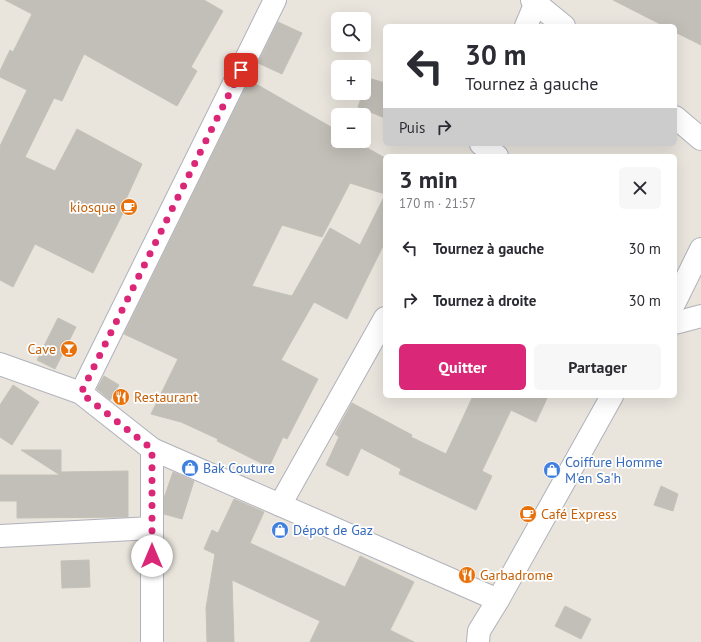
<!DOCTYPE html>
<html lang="fr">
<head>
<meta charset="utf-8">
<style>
	:root { --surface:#fff; --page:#f7f7f7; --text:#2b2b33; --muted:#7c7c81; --accent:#db2777 }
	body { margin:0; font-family:"PT Sans",sans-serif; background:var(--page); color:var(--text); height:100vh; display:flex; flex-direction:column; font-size:15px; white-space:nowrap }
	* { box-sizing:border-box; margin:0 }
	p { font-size:13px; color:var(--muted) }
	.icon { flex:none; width:22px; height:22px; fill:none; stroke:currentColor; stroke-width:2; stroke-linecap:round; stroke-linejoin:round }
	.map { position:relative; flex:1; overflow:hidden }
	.sheet { position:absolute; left:383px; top:154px; width:294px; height:244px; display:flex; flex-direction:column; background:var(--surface); border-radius:6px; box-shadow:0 4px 16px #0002 }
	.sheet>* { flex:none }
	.guide { position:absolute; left:383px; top:24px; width:294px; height:122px; border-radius:6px; box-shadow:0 4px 16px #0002; background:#fff; color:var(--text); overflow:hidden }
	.fabs { position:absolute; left:331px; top:12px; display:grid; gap:8px }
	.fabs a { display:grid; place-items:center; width:40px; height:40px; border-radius:6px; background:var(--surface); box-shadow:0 4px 16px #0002; font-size:20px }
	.pin { position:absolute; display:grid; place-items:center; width:34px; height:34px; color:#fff; margin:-17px; border-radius:8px; box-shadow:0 2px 6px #0006 }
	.me { position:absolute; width:44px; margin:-22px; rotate:0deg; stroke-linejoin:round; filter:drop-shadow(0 0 3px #0008) }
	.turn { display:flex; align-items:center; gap:14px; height:84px; padding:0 16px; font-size:18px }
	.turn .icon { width:52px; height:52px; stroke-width:2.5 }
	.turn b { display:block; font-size:28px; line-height:34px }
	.then { display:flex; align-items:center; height:38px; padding:0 16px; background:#0003; gap:8px; font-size:15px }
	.round { display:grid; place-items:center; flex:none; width:42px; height:42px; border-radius:6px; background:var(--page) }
	.overview { display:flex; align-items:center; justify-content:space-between; height:68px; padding:0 16px }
	h1 { font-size:24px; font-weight:700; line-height:30px }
	.action { display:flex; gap:8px; margin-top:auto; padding:8px 16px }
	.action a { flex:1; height:46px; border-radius:6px; background:var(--accent); color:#fff; font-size:16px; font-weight:700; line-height:46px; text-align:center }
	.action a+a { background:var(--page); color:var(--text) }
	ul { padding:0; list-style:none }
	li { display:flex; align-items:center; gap:12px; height:52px; padding:0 16px }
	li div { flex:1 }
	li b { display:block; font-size:15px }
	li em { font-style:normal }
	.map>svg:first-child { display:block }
	.building { fill:#c2bfb8; stroke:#c4c1b7 }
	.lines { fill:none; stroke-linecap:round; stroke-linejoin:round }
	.minor-casing { stroke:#b0b1bb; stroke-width:24 }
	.minor { stroke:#fff; stroke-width:22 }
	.route { stroke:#db2777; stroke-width:7; stroke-dasharray:0 12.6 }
	.labels { text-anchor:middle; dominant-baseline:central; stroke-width:3.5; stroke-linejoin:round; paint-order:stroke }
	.food-label { font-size:14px; fill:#c56008; stroke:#fff; text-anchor:start }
	.shop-label { font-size:14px; fill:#366cbe; stroke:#fff; text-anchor:start }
</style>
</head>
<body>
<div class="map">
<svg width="701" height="642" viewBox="0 0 701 642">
	<rect width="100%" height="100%" fill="#e9e5dd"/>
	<g class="building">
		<path d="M5,0H204L223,11L191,67L197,71L177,106L84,54L62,101L54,98L25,157L55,171L77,129L142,164L121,210L124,211L93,273L35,244L13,287L0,280V146L27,90L0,77V71L10,50L13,52L32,14Z"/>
		<path d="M613,0H701V45L675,32V26H664Z"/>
		<path d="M278,22L302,33L282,74L258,63Z"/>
		<path d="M368,78L385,83V118L358,107Z"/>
		<path d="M249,80L338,131V141H355L385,158V194L350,183L322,237L282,225L252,286L292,296L330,228L360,245L385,195V242L347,319L314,302L281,360L318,379L287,439L283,437L269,467L217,441L218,439L181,422L151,414L178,359L124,334Z"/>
		<path d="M58,318L76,327L55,369L37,360Z"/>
		<path d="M104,376L119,385L110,400L97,389Z"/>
		<path d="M13,385L39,402L12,445L0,437V405Z"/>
		<path d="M473,396H548L536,422L511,410L482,471L492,476L476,510L399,474L401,469L361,448L348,476L326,465L339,437L335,434L352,403L412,435L411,437L446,454Z"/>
		<path d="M21,450H61V472L128,471V517L17,518V501H0V475H60Z"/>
		<path d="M173,472L194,481L182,519L164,514V498Z"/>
		<path d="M661,486L678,494L673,511L654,505Z"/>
		<path d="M234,499L264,512L250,543L345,587L360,556L414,582L390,630L414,642H310L320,621L232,580L234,642H207L206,608L215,554L204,549L212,530L218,533Z"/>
		<path d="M89,560L90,587L62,588L61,561Z"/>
		<path d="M565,606L591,619L581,639L555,626Z"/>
	</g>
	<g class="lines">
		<g class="minor-casing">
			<g id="minor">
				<path d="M532,0L564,26"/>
				<path d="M526,26L537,0"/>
				<path d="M675,117L701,139"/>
				<path d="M481,144L497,156"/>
				<path d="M675,302L701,249"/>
				<path d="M675,323L701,316"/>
				<path d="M0,364L81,393L152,449L498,600"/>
				<path d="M81,393L275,0"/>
				<path d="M280,505L385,318"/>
				<path d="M0,536L152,528"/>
				<path d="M152,642V449"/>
				<path d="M478,642L479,631L498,600L612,396"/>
			</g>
		</g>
		<use href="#minor" class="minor"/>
	</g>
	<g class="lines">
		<path class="route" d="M152,556V449L81,393L241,70"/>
	</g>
	<defs>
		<g id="cafe-disc" transform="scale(0.9)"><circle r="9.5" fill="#e8710a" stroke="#fff"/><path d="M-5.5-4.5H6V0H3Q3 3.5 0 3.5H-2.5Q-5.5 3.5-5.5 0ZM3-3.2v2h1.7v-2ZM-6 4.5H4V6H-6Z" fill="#fff"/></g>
		<g id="bar-disc" transform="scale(0.9)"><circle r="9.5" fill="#e8710a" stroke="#fff"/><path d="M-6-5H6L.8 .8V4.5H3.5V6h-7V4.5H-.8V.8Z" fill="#fff"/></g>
		<g id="restaurant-disc" transform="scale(0.9)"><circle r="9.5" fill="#e8710a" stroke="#fff"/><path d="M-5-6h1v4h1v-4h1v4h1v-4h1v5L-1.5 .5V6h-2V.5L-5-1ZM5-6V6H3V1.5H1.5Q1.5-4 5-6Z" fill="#fff"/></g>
		<g id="shop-disc" transform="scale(0.9)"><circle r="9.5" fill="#3f7fe0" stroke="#fff"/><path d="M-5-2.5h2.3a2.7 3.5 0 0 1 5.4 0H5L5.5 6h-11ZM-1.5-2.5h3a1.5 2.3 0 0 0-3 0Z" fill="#fff"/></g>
	</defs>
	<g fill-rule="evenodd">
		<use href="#cafe-disc" x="129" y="207"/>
		<use href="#bar-disc" x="69" y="349"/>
		<use href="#restaurant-disc" x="121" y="397"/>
		<use href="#shop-disc" x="190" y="468"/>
		<use href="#shop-disc" x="552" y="470"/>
		<use href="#cafe-disc" x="528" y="514"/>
		<use href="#shop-disc" x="280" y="530"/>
		<use href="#restaurant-disc" x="467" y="575"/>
	</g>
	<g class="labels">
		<g class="food-label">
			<text x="116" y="207" text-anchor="end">kiosque</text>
			<text x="56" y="349" text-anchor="end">Cave</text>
			<text x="134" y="397">Restaurant</text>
			<text x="541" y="514">Café Express</text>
			<text x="480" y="575">Garbadrome</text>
		</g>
		<g class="shop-label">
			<text x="565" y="462">Coiffure Homme<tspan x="565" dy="16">M'en Sa'h</tspan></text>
			<text x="203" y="468">Bak Couture</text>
			<text x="293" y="530">Dépot de Gaz</text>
		</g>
	</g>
</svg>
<div class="fabs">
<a><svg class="icon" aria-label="search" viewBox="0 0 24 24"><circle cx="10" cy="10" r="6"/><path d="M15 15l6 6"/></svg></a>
<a>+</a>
<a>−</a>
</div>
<div class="pin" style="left:241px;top:70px;background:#d93025"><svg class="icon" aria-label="arrive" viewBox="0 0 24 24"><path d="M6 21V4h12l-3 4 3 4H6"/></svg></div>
<svg class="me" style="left:152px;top:556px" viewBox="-20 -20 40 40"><circle r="19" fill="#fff"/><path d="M0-13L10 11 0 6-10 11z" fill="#db2777"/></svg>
<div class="guide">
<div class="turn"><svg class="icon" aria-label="left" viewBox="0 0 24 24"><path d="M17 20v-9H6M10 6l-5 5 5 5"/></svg><div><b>30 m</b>Tournez à gauche</div></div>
<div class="then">Puis<svg class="icon" aria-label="right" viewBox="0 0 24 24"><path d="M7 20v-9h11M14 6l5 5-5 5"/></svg></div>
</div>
<section class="sheet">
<div class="overview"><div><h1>3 min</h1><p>170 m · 21:57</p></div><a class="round"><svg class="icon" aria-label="close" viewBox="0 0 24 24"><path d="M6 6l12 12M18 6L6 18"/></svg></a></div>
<ul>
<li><svg class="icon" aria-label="left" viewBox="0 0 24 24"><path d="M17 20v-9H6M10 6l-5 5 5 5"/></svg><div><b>Tournez à gauche</b></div><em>30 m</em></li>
<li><svg class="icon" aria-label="right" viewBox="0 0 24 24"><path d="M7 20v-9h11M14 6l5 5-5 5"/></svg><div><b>Tournez à droite</b></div><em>30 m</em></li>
</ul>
<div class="action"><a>Quitter</a><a>Partager</a></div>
</section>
</div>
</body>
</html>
